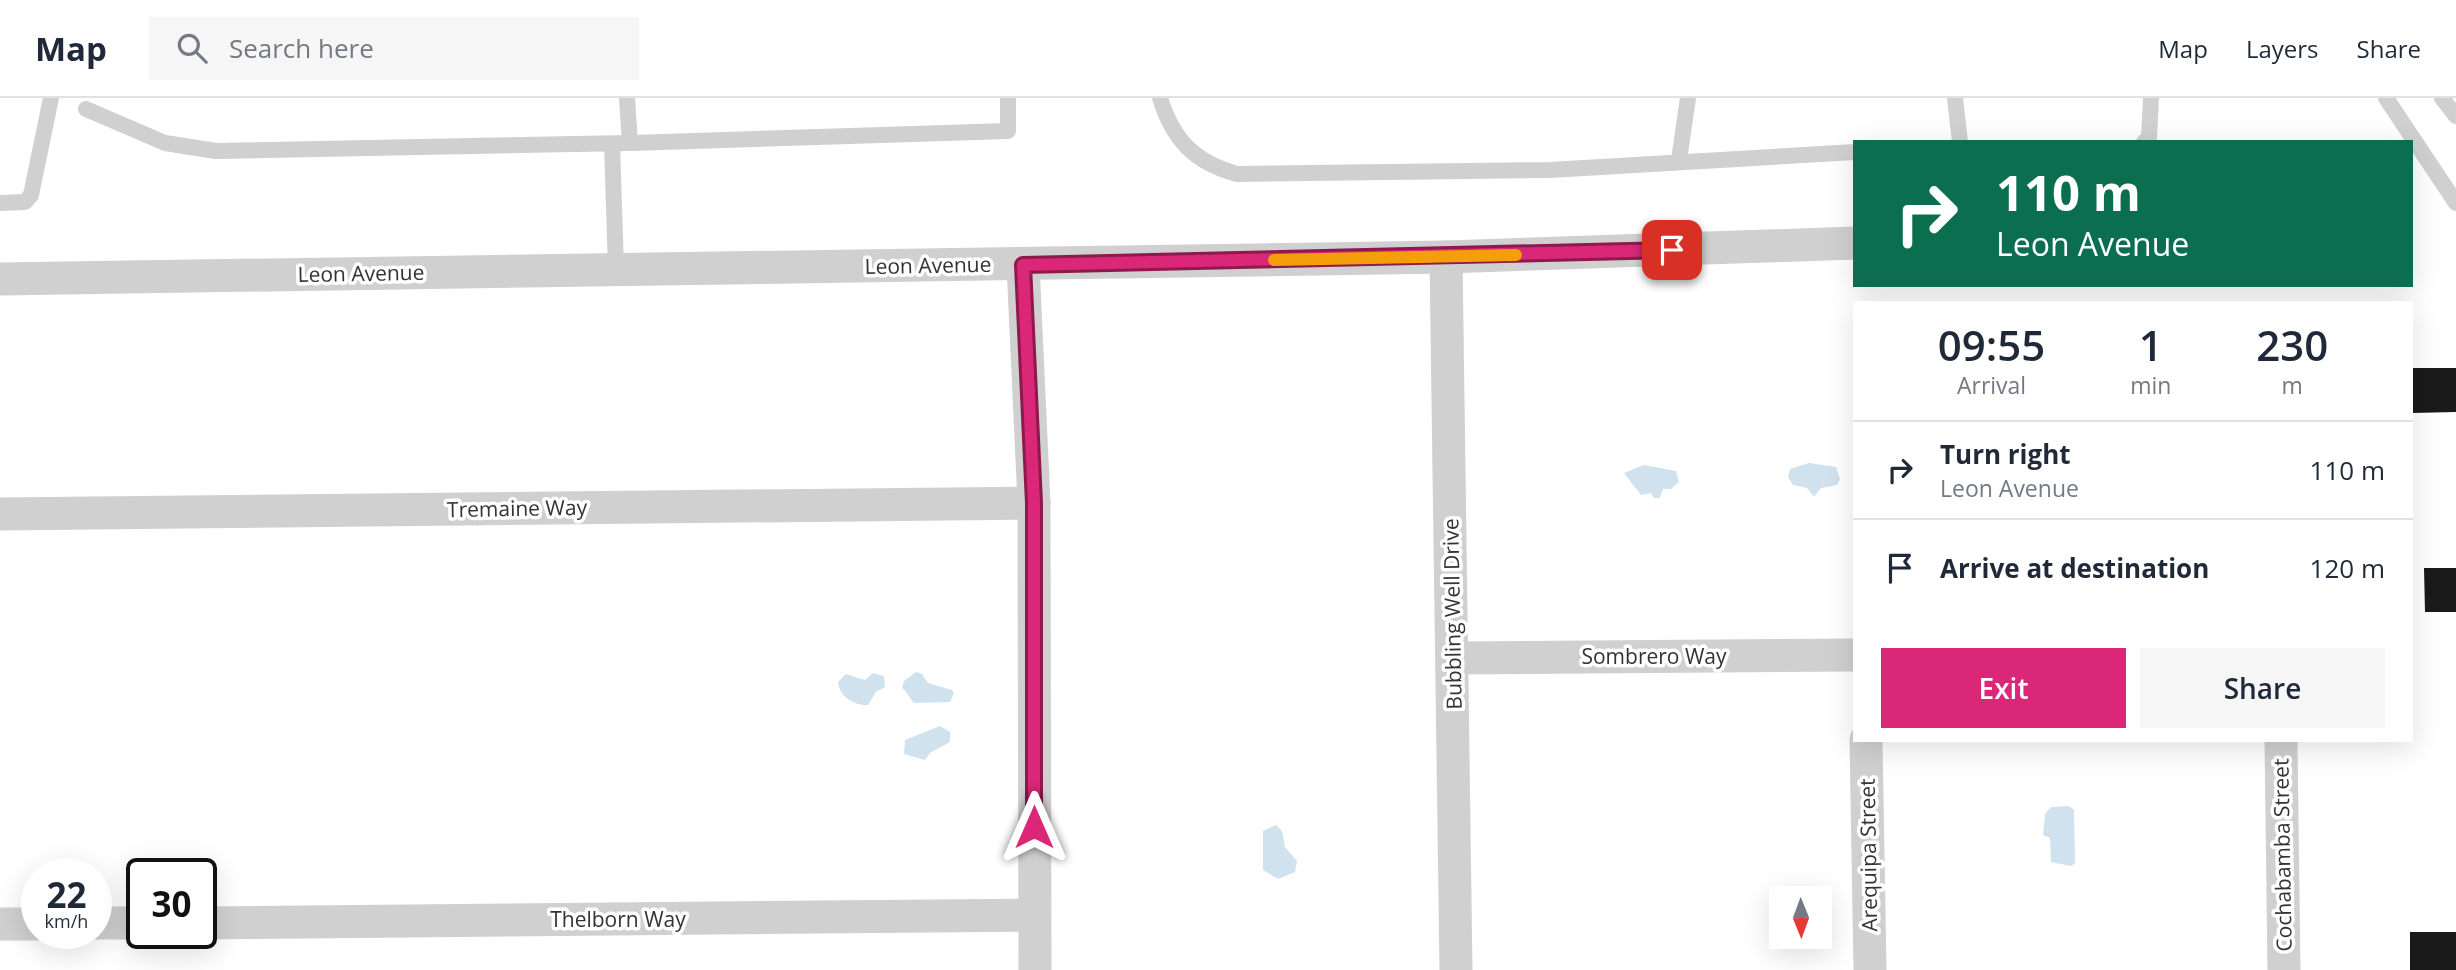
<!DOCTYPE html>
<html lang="en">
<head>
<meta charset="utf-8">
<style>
	:root { --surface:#fff; --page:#f6f6f7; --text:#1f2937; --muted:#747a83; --line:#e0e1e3; --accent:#db2777 }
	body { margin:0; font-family:"Open Sans",sans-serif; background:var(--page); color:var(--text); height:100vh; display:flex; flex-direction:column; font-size:26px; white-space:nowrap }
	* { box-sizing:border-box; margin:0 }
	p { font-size:23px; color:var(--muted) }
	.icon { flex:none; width:38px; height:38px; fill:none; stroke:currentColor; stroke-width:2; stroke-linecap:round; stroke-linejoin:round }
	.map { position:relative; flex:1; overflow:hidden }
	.side { position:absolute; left:1853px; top:203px; width:560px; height:441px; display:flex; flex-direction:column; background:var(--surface); border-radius:0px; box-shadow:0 7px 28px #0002 }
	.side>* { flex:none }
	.top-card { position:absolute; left:1853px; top:42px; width:560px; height:147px; border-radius:0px; box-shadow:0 7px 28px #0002; background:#0b6e4f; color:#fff; overflow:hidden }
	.needle { width:46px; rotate:179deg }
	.tools { position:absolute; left:1769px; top:788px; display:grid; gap:14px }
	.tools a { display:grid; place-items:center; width:63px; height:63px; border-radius:0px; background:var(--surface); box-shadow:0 7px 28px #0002; font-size:35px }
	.speed { position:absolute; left:21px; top:760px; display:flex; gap:14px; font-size:35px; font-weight:700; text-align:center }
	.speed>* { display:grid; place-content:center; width:91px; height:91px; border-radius:50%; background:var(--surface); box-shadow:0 7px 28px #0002; line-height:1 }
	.speed small { font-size:18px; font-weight:400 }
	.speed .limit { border:4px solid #111; border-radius:10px; background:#fff; color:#111 }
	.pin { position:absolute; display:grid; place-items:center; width:60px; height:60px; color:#fff; margin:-30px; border-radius:14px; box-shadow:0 4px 10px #0006 }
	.me { position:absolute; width:77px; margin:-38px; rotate:0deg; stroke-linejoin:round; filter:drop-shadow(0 0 5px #0008) }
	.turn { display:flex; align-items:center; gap:24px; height:147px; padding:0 28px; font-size:32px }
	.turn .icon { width:91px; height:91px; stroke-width:2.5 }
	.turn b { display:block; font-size:49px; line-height:60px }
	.eta { display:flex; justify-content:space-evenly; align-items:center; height:119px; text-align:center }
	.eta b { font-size:42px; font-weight:600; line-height:49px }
	.primary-button { display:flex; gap:14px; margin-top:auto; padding:14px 28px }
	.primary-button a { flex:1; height:80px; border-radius:0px; background:var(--accent); color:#fff; font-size:28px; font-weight:600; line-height:80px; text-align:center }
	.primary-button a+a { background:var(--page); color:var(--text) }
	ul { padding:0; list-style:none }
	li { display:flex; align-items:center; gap:21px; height:98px; padding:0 28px; border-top:2px solid var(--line) }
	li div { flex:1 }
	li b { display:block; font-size:26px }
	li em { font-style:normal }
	header { display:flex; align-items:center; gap:42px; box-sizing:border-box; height:98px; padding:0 35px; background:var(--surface); border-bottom:2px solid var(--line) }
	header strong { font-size:33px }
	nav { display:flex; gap:38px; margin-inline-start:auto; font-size:24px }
	.search { width:490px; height:63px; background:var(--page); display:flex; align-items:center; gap:18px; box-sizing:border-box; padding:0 24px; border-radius:0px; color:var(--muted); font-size:26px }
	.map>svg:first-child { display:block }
	.water { fill:#cfe2ee }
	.building { fill:#1a1a1a }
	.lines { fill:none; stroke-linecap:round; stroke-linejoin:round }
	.service { stroke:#d0d0d0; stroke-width:16 }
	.minor { stroke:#d0d0d0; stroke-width:33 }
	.route-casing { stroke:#8e194d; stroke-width:18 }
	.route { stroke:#db2777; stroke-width:12 }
	.slow { stroke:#f59e0b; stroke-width:12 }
	.labels { text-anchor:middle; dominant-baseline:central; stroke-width:7; stroke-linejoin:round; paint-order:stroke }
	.street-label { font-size:21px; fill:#333; stroke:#fff }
</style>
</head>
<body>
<header>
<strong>Map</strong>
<div class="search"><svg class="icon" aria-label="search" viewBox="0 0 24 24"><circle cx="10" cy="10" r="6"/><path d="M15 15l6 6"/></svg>Search here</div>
<nav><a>Map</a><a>Layers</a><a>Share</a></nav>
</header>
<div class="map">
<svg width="2456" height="872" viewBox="0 0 2456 872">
	<rect width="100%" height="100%" fill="#fff"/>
	<g class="water">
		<path d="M1809,365L1836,369L1840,381L1837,387L1821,390L1814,399L1807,390L1793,387L1788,379L1790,371Z"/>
		<path d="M1644,367L1676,373L1679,384L1671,391H1663L1660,400H1654L1651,395L1641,397L1624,375Z"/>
		<path d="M916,574L922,576L928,585L952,592L954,595L950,604L914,605L902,589L904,583Z"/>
		<path d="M873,575L884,578L885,589L876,594L868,607C854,608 839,598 838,584L846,576L865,582Z"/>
		<path d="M940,628L950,634V644L930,655L925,662L904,656L905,642Z"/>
		<path d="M2069,708L2074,712L2075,765L2071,768L2051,764L2050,740L2043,737L2045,716L2051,709Z"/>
		<path d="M1276,727L1282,733L1285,749L1297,763L1295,774L1278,781L1263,772V733Z"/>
	</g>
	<g class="building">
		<path d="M2412,270H2456V314L2412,315Z"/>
		<path d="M2424,470H2456V514H2425Z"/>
		<rect x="2410" y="834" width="46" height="38"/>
	</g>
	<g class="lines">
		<g class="service">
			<path d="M627,0L630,45"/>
			<path d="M1160,0C1173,42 1194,64 1237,76L1550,72L1855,54"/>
			<path d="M1955,0L1960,44"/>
			<path d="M2386,0L2456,105"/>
			<path d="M2442,0L2456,18"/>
			<path d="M86,11L165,45L216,53L630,45L1008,33V0"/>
			<path d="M2144,44L2149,40L2151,0"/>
			<path d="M612,46L616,171"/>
			<path d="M1679,62L1688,0"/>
			<path d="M0,105L25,104L31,97L51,0"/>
		</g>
		<g class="minor">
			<path d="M1446,159L1456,872"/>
			<path d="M1023,167L1034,405L1035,872"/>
			<path d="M0,181L1446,159L1855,145"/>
			<path d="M0,416L1034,405"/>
			<path d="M1453,560L1855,557"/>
			<path d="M1866,642L1870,872"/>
			<path d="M2281,642L2284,872"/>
			<path d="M96,825H142"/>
			<path d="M201,825L1034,817"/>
			<path d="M0,826H37"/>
		</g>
	</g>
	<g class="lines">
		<g class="route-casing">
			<path id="route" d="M1034,729V405L1023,167L1672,152"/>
		</g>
		<use href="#route" class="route"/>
		<path class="slow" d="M1274,162L1516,157"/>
	</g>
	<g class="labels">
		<g class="street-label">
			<text transform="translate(928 167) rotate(-1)">Leon Avenue</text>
			<text transform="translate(361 175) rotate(-1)">Leon Avenue</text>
			<text transform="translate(517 410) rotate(-1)">Tremaine Way</text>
			<text transform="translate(1452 516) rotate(-91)">Bubbling Well Drive</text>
			<text x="1654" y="558">Sombrero Way</text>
			<text transform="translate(1868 757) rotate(-91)">Arequipa Street</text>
			<text transform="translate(2282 757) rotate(-91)">Cochabamba Street</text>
			<text x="618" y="821">Thelborn Way</text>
		</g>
	</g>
</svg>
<div class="tools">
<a><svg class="needle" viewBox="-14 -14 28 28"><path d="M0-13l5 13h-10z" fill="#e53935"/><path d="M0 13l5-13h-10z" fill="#747a83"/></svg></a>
</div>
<div class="speed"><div>22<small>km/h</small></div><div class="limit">30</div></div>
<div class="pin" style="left:1672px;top:152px;background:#d93025"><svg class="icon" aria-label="arrive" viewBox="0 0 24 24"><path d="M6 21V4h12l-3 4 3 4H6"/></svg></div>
<svg class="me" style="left:1034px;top:729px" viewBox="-20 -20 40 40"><path d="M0-17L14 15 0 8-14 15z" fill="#db2777" stroke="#fff" stroke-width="4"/></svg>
<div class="top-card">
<div class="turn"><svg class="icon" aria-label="right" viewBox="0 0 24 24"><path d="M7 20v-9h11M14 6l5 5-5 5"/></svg><div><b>110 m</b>Leon Avenue</div></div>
</div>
<section class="side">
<div class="eta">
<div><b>09:55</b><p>Arrival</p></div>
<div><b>1</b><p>min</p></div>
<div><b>230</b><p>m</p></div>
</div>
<ul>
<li><svg class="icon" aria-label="right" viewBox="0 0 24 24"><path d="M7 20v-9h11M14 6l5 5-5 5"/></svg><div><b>Turn right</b><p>Leon Avenue</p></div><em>110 m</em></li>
<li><svg class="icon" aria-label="arrive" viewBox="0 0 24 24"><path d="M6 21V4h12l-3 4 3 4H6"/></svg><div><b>Arrive at destination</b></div><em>120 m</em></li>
</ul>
<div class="primary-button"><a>Exit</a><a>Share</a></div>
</section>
</div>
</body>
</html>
